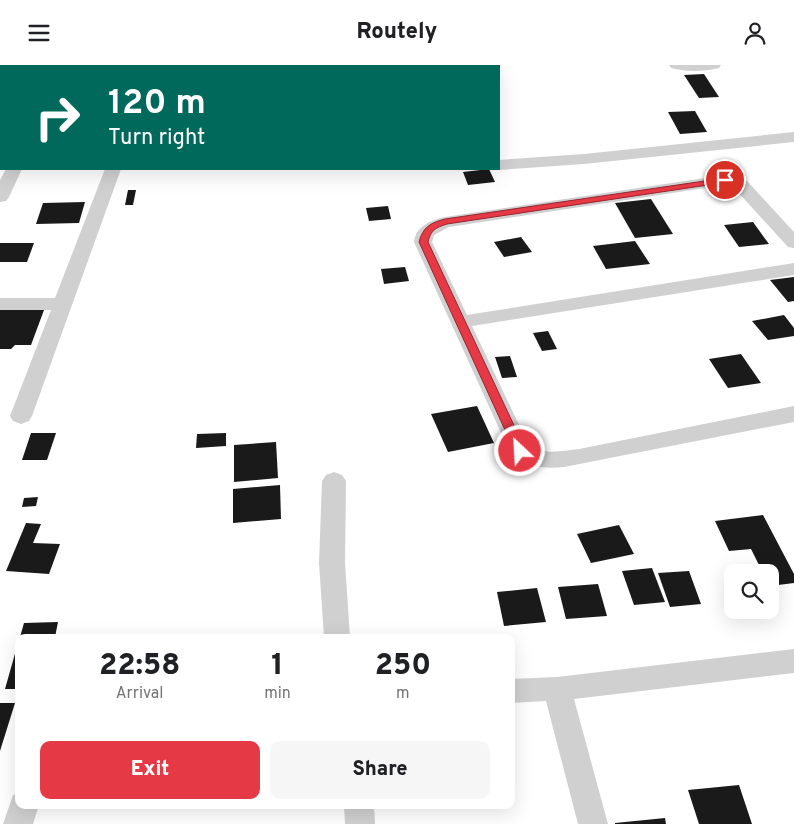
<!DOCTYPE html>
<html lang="en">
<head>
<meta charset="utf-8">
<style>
	:root { --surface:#fff; --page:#f6f6f6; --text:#202124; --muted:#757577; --accent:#e63946 }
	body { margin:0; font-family:Overpass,sans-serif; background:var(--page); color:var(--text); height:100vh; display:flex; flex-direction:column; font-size:19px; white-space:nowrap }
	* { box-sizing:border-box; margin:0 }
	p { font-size:16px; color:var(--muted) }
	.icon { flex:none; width:28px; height:28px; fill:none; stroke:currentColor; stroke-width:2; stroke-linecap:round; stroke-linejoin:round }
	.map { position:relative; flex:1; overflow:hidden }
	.side { position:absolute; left:15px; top:569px; width:500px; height:175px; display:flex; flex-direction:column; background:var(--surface); border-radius:10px; box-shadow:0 5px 20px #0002 }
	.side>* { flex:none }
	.top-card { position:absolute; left:0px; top:0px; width:500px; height:105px; box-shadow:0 5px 20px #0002; background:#00695c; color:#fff; overflow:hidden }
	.tools { position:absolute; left:724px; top:499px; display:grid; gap:10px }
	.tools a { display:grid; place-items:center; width:55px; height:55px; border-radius:10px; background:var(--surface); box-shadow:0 5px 20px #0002; font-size:25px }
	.pin { position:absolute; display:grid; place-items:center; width:42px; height:42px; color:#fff; margin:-21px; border:2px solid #fff; border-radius:50%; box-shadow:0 1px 5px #0007 }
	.me { position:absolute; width:55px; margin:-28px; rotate:335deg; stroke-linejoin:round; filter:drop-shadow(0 0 4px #0008) }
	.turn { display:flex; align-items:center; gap:18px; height:105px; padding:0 25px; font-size:22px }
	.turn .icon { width:65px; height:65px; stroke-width:2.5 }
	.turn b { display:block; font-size:35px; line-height:42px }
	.eta { display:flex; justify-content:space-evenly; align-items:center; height:85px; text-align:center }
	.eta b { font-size:30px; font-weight:800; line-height:35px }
	.button { display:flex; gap:10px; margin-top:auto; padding:10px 25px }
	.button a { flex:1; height:58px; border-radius:10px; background:var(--accent); color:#fff; font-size:20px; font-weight:800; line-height:58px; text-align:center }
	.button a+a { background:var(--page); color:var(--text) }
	header { display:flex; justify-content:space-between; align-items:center; height:65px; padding:0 25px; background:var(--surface); font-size:22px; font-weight:800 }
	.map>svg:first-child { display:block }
	.building { fill:#1a1a1a }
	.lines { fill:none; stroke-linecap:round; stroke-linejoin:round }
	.minor { fill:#d0d0d0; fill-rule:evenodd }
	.route { fill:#e63946; stroke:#96252e }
</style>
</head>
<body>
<header><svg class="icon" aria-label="menu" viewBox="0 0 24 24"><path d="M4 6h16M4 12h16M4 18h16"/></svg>Routely<svg class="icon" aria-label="person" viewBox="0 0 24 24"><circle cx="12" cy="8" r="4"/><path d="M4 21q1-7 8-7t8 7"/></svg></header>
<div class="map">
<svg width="794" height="759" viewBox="0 0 794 759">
	<rect width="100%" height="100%" fill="#fff"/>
	<g class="building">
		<path d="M704,9L719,32L699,33L684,10Z"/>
		<path d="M695,46L707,67L680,69L668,47Z"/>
		<path d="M489,104L495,117L468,120L463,107Z"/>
		<path d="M128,125H136L133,140H125Z"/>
		<path d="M651,134L673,169L635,173L615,138Z"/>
		<path d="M85,137L79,158L36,159L43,138Z"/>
		<path d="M388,141L391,154L369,156L366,143Z"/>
		<path d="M753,157L769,179L739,182L724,160Z"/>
		<path d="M521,172L532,187L504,192L494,177Z"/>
		<path d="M635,176L650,199L606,204L593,181Z"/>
		<path d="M0,178H34L27,197H0Z"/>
		<path d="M405,202L409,216L384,219L381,204Z"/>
		<path d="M794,212V236L788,237L770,215Z"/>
		<path d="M0,245H44L31,280H15L11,284H0Z"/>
		<path d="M784,250L794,263V271L768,275L752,256Z"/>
		<path d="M548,266L557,284L542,286L533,268Z"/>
		<path d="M741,289L761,318L728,323L709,294Z"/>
		<path d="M510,291L517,312L502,313L495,292Z"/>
		<path d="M477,341L494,378L448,387L431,349Z"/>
		<path d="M31,368H56L47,395H22Z"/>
		<path d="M226,368V381L196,383L197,369Z"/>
		<path d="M276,377L278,413L234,417V380Z"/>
		<path d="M280,420L281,454L233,458V424Z"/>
		<path d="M38,432L36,441L22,442L24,433Z"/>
		<path d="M763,450L794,509V518L770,521V508H763L751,484L729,486L715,456Z"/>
		<path d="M26,458L41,459L33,478L60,479L49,509L6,506Z"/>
		<path d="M619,460L634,489L591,498L577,469Z"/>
		<path d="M652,503L665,537L634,540L622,506Z"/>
		<path d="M689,506L701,539L670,542L658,508Z"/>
		<path d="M598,519L607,551L566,554L558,522Z"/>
		<path d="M537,523L546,557L504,561L497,527Z"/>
		<path d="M58,557L55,572H20L24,558Z"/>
		<path d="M18,578L19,624H5Z"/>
		<path d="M0,638H15L0,686Z"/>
		<path d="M739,720L752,759H699L688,725Z"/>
		<path d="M665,753L666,759H615V758Z"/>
	</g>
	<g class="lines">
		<g class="minor">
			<path d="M262,0H298V1H263Z"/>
			<rect x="314" y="0" width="14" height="1"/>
			<path d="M669,0H721L719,3C703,7 686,7 671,3Z"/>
			<path d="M794,67V77L584,99L499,105L494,104H499V95L584,89Z"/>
			<path d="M6,104H22L9,132L6,136L0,137V115Z"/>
			<path d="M105,104H121L32,351L29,356L21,359L13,356L10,351L51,245H0V233H55Z"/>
			<path d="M725,110L741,112L748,117L794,167V183L788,182L736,125L730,121L725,120L449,162L434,170L432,177L467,250L794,198V210L472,261L529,381C544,390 562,386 579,384L794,341V357L564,402C545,404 528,402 512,392L414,177C416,161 431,155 445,152Z"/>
			<path d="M334,407L342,410L346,416L345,498L350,572H324L319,498L322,416L326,410Z"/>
			<path d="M794,584V608L574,634L608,759H578L546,636L511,638V614L557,612Z"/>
			<path d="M19,728V740H39L33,759H3L13,730Z"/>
			<path d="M344,740H374L375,759H345Z"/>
		</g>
	</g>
	<path class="route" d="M725,113L728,114V117L447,159C435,163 431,165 428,177L526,386L524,389H516L419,177C423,162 430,158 445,154Z"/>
</svg>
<div class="tools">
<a><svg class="icon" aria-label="search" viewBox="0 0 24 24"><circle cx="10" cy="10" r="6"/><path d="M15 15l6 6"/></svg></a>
</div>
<div class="pin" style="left:725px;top:115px;background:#d93025"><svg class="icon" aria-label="arrive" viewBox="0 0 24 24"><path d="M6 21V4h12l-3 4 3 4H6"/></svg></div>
<svg class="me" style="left:520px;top:386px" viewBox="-20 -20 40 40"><circle r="17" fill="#e63946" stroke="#fff" stroke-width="3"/><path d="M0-11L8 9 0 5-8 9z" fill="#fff"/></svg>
<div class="top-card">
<div class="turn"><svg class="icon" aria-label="right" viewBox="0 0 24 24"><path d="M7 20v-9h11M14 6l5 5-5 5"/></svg><div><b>120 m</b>Turn right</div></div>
</div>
<section class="side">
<div class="eta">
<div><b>22:58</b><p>Arrival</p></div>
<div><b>1</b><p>min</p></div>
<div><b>250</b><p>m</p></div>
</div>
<div class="button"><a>Exit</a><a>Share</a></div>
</section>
</div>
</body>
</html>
